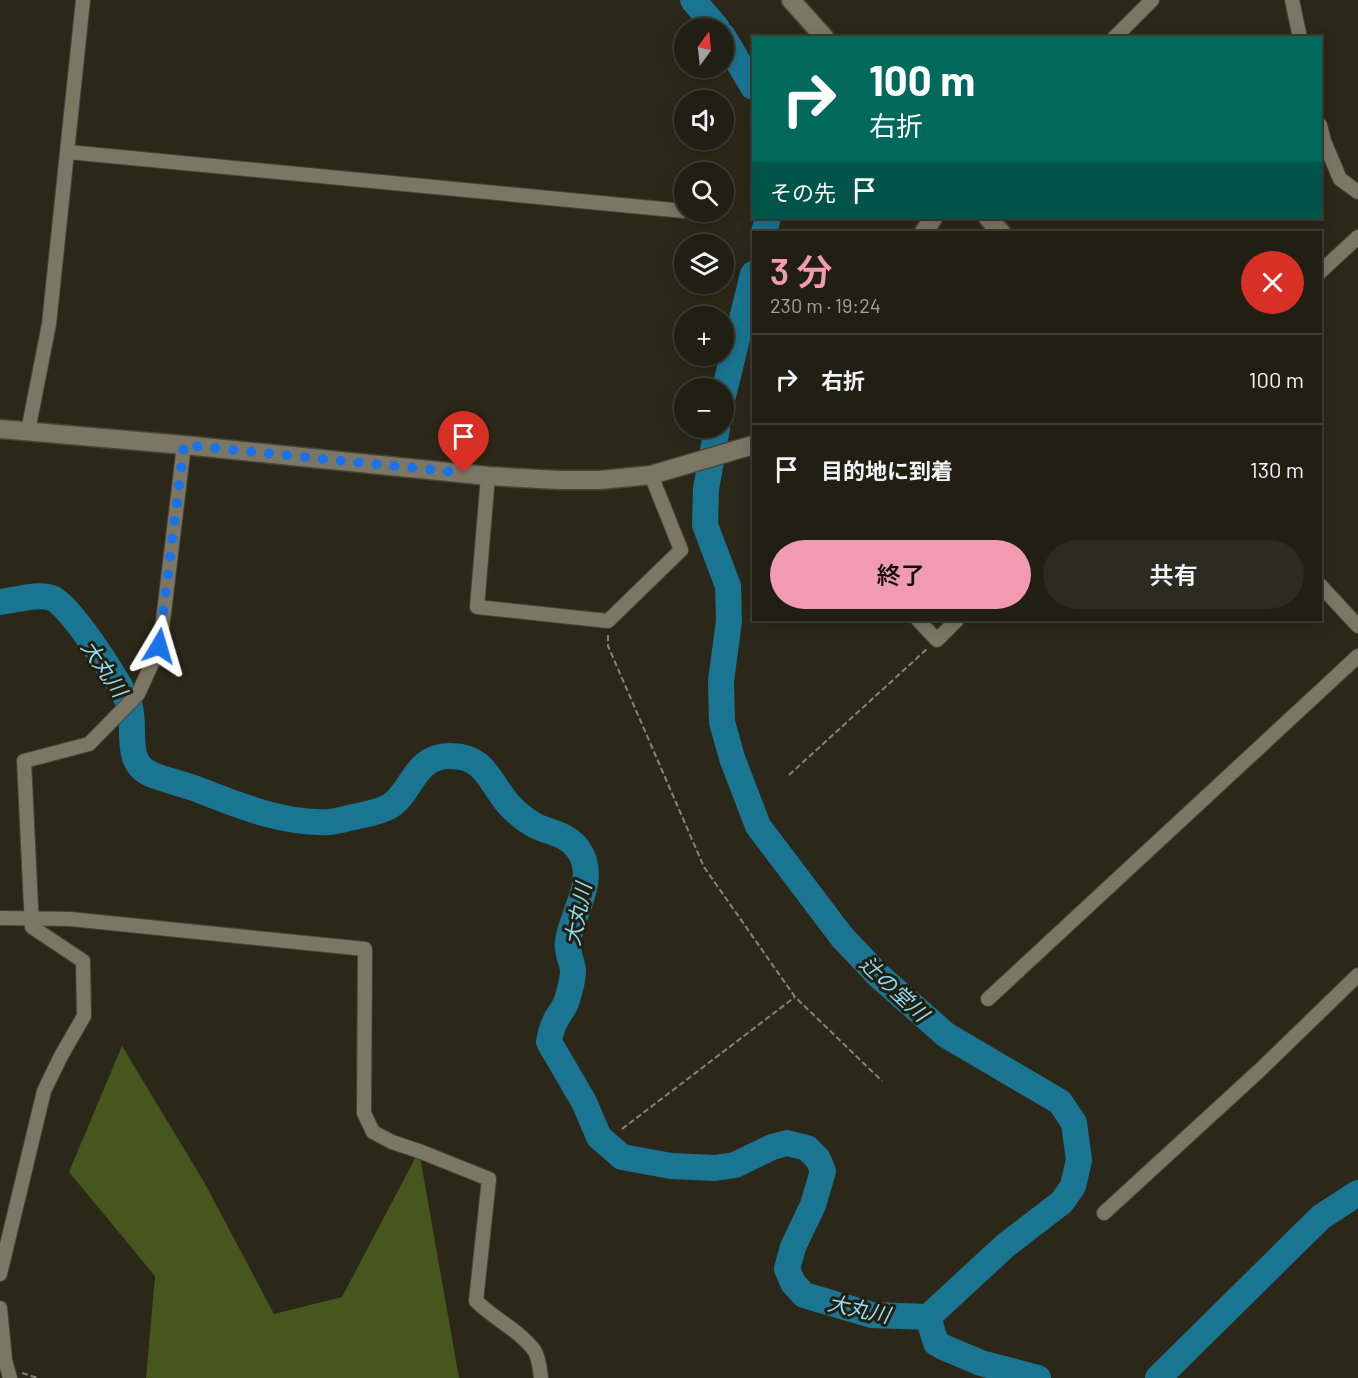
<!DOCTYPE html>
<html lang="ja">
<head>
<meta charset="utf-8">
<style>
	:root { --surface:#211e13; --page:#2d2b21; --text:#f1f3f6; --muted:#a2a2a0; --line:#3e3c33; --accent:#f19ab1 }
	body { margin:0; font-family:Barlow,"Noto Sans JP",sans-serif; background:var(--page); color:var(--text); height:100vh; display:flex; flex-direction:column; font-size:22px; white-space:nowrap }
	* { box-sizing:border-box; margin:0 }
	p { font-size:20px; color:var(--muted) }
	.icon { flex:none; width:33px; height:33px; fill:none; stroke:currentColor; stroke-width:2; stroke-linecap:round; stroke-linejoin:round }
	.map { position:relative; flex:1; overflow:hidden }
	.details { position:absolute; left:752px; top:231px; width:570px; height:390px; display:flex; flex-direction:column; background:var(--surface); border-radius:0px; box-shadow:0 3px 15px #0003,0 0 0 2px var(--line) }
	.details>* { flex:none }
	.top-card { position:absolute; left:752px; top:36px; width:570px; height:183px; border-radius:0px; box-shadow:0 3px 15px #0003,0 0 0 2px var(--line); background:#00695c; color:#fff; overflow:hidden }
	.needle { width:39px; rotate:15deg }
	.fabs { position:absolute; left:674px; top:18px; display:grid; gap:12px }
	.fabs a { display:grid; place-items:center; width:60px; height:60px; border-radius:50%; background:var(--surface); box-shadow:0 3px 15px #0003,0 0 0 2px var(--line); font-size:30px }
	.pin { position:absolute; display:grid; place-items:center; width:51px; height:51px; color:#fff; margin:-62px -26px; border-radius:50% 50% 50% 0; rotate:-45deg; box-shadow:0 0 6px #0007 }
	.pin .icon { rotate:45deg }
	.me { position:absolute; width:66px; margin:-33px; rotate:7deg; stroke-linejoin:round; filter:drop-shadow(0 0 4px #0008) }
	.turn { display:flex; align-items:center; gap:21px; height:126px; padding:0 18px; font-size:27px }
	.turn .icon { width:78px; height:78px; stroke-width:2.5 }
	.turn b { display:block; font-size:42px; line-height:51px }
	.then { display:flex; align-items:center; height:57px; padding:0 18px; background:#0003; gap:12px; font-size:22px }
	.round { display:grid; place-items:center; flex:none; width:63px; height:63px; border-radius:32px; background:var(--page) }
	.overview { display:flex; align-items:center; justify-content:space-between; height:102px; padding:0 18px }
	h1 { font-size:36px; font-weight:600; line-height:45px; color:var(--accent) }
	.primary-button { display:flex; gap:12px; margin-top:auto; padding:12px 18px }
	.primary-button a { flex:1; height:69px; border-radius:36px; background:var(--accent); color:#111; font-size:24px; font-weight:600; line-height:69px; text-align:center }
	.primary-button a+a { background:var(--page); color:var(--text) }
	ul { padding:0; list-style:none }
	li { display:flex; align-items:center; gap:18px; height:90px; padding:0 18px; border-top:2px solid var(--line) }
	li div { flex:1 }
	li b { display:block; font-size:22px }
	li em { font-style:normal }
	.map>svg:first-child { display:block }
	.green { fill:#46571e }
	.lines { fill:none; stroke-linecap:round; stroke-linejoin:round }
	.river { stroke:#1a7593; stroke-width:26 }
	.street-casing { stroke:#474337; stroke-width:16 }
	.secondary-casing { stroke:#474337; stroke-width:21 }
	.path { stroke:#868376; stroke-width:2; stroke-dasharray:6 3; stroke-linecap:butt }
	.street { stroke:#7c7765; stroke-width:14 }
	.secondary { stroke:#7c7765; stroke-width:18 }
	.route { stroke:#1a73e8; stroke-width:10; stroke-dasharray:0 18 }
	.labels { text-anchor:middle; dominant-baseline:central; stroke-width:6; stroke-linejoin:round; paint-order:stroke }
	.water-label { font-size:21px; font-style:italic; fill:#8cd9f8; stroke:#231f0f }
</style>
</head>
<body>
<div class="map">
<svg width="1358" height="1378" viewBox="0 0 1358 1378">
	<rect width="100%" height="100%" fill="#2c2819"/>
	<path class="green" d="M122,1046L204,1182L274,1314L342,1297L419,1151L459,1378H146L155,1276L69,1172Z"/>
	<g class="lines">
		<g class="river">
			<path d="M693,0L717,28"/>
			<path d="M723,36L753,87"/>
			<path d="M764,232L768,218"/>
			<path d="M723,396L753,274"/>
			<path d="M717,428L706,489L705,525L728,586L729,621L721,681L722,722L732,758L758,826L842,937L879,976L946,1035L1060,1102L1074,1123L1079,1160L1073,1186L1062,1202L1006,1245L928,1317"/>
			<path d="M0,602C18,600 35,593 52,598C68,602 125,689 130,707C136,730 123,764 153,775C168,781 184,784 199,790C240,806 284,824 329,822C339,821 348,818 358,816C368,814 380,812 390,806C412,793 414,755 451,756C486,756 490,784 510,806C518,814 526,821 536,826C551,833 567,834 578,849C599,878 572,912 568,941C566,951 572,961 573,970C573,979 569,994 566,1003C563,1010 557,1016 554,1024C551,1030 550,1036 549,1042L584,1102L599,1137L622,1157L671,1166L715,1168L735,1165L772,1147L787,1143L807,1148L818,1159L823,1171L813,1205L793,1247L787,1269L793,1283L804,1295L872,1315L928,1317"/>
			<path d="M928,1317L936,1343L943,1347L981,1363L1038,1378"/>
			<path d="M1158,1378L1321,1217L1358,1193"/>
		</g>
		<g class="street-casing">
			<g id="street">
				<path d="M1292,0L1300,38"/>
				<path d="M1114,38L1152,0"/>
				<path d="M1320,125L1324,141L1340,179L1358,192"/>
				<path d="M68,152L684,211"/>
				<path d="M690,212H700"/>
				<path d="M1320,272L1358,237"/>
				<path d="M28,431L49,324L83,0"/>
				<path d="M488,476L477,607L608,621L681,550L651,475"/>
				<path d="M1320,585L1358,626"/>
				<path d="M918,620L937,640L957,620"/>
				<path d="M0,918L70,919L365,949L364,1113L373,1132L392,1142L419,1151L489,1179L476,1301C494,1319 519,1330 534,1350C539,1357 540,1370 541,1378"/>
				<path d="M988,999L1358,656"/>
				<path d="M1104,1213L1260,1070L1358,975"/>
				<path d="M0,1274L44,1091L61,1056L84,1016L83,961L32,927L24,761L89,744L138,694L160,646L184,445"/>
				<path d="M0,1308L5,1360L10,1378"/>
			</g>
		</g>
		<g class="secondary-casing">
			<g id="secondary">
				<path d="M791,0L825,38"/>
				<path d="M988,218L1001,232"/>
				<path d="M924,232L933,218"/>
				<path d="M0,429L184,445L488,476L558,480H600L651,475L753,445"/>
			</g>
		</g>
		<g class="path">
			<path d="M608,635V646L704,867L795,997L882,1081"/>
			<path d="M789,775L928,648"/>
			<path d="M622,1129L795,997"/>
			<path d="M22,1373L38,1378"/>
		</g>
		<use href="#street" class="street"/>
		<use href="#secondary" class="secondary"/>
	</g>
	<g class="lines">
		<path class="route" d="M159,646L184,445L464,473"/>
	</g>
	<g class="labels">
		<g class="water-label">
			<text transform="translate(105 668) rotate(56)">大丸川</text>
			<text transform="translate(577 914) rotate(-79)">大丸川</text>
			<text transform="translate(895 988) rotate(43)">辻の堂川</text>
			<text transform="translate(859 1308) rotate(12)">大丸川</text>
		</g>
	</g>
</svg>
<div class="fabs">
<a><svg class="needle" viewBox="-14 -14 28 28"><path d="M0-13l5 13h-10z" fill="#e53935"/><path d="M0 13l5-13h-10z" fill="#a2a2a0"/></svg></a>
<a><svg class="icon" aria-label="sound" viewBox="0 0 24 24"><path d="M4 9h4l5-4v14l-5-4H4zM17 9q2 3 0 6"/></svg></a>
<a><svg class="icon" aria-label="search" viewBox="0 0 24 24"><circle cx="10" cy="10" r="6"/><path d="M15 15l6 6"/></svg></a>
<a><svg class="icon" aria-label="layers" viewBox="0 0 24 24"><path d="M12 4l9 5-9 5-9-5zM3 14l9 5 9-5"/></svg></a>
<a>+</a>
<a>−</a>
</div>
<div class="pin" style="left:464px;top:473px;background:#d93025"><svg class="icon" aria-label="arrive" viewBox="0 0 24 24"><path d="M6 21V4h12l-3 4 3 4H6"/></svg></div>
<svg class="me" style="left:159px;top:646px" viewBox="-20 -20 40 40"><path d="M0-17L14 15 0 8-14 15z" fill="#1a73e8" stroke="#fff" stroke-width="4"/></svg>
<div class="top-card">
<div class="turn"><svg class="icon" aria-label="right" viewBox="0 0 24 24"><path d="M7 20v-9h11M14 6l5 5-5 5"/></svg><div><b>100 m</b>右折</div></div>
<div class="then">その先<svg class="icon" aria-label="arrive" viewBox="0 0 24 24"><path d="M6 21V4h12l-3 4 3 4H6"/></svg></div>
</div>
<section class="details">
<div class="overview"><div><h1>3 分</h1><p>230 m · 19:24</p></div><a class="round" style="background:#d93025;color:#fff"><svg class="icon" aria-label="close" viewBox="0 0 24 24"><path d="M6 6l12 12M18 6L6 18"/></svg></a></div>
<ul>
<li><svg class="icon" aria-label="right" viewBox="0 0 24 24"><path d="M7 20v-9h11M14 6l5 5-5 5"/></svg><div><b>右折</b></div><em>100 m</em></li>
<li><svg class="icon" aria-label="arrive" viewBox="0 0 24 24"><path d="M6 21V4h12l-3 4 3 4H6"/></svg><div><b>目的地に到着</b></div><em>130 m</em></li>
</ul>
<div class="primary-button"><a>終了</a><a>共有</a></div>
</section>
</div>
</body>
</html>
